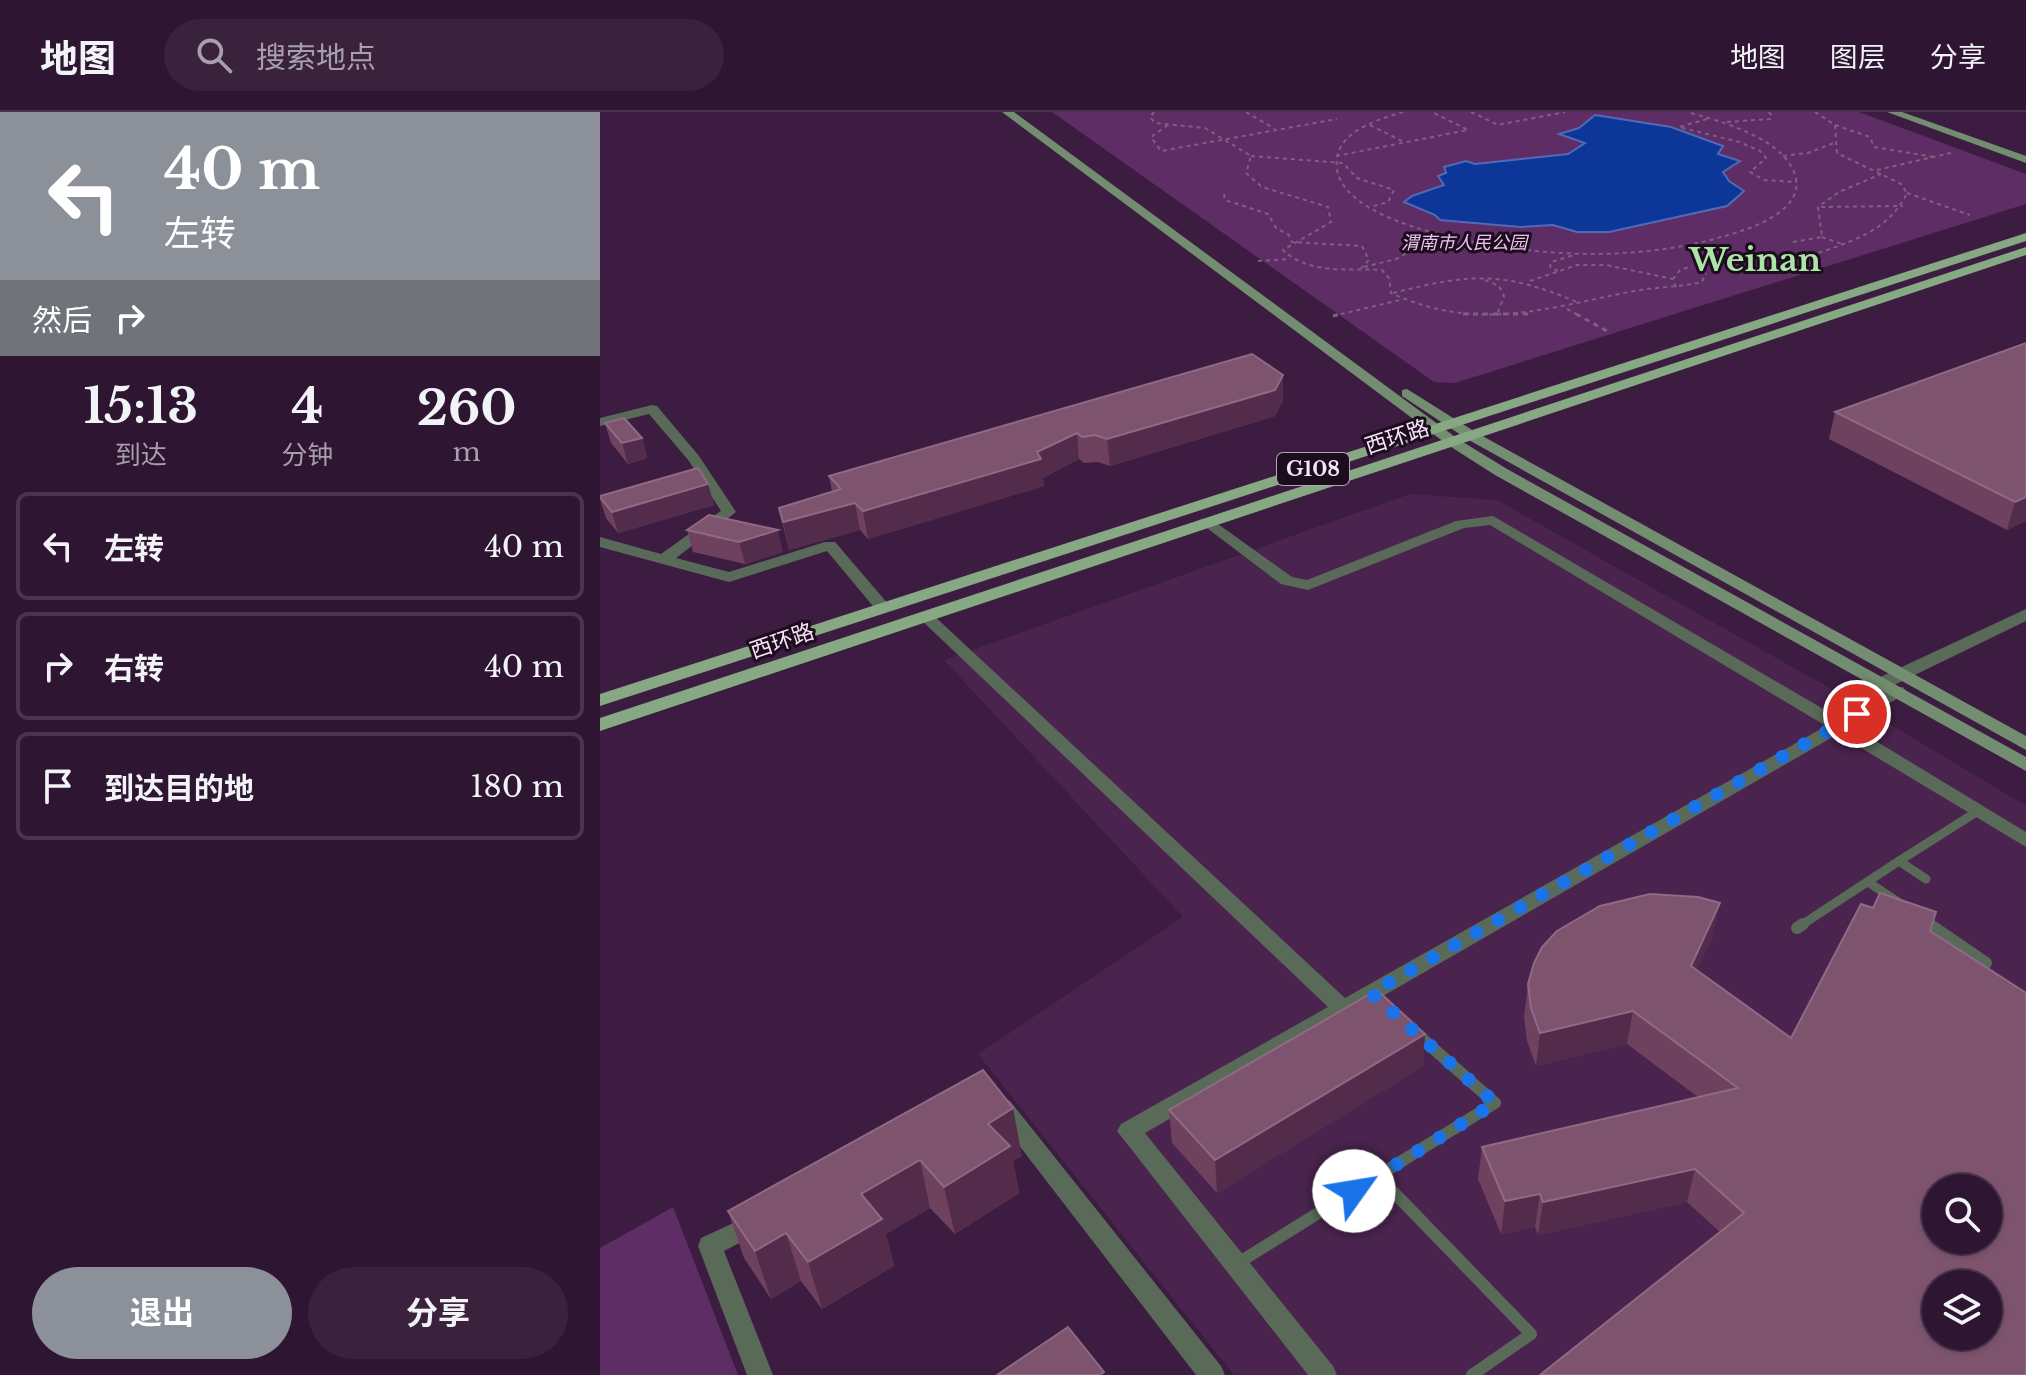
<!DOCTYPE html>
<html lang="zh">
<head>
<meta charset="utf-8">
<style>
	:root { --surface:#2e1531; --page:#3a223d; --text:#f1f3f6; --muted:#a79fab; --line:#49344d; --accent:#8c9099 }
	body { margin:0; font-family:"Libre Baskerville","Noto Sans SC",serif; background:var(--page); color:var(--text); height:100vh; display:flex; flex-direction:column; font-size:30px; white-space:nowrap }
	* { box-sizing:border-box; margin:0 }
	p { font-size:26px; color:var(--muted) }
	.icon { flex:none; width:44px; height:44px; fill:none; stroke:currentColor; stroke-width:2; stroke-linecap:round; stroke-linejoin:round }
	.map { position:relative; flex:1; overflow:hidden }
	.sheet { display:flex; flex-direction:column; background:var(--surface); width:600px }
	.sheet>* { flex:none }
	.top-card { background:#8c9099; color:#fff; overflow:hidden }
	.buttons { position:absolute; left:1322px; top:1062px; display:grid; gap:16px }
	.buttons a { display:grid; place-items:center; width:80px; height:80px; border-radius:50%; background:var(--surface); box-shadow:0 2px 6px #0004,0 0 0 2px var(--line); font-size:40px }
	.pin { position:absolute; display:grid; place-items:center; width:68px; height:68px; color:#fff; margin:-34px; border:4px solid #fff; border-radius:50%; box-shadow:0 2px 8px #0007 }
	.me { position:absolute; width:88px; margin:-44px; rotate:58deg; stroke-linejoin:round; filter:drop-shadow(0 0 6px #0008) }
	.turn { display:flex; align-items:center; gap:28px; height:168px; padding:0 32px; font-size:36px }
	.turn .icon { width:104px; height:104px; stroke-width:2.5 }
	.turn b { display:block; font-size:56px; line-height:68px }
	.then { display:flex; align-items:center; height:76px; padding:0 32px; background:#0003; gap:16px; font-size:30px }
	.eta { display:flex; justify-content:space-evenly; align-items:center; height:136px; text-align:center }
	.eta b { font-size:48px; font-weight:700; line-height:56px }
	.action { display:flex; gap:16px; margin-top:auto; padding:16px 32px }
	.action a { flex:1; height:92px; border-radius:48px; background:var(--accent); color:#fff; font-size:32px; font-weight:700; line-height:92px; text-align:center }
	.action a+a { background:var(--page); color:var(--text) }
	ul { padding:0; list-style:none }
	li { display:flex; align-items:center; gap:24px; height:108px; margin:0 16px 12px; padding:0 16px; border:4px solid var(--line); border-radius:12px }
	li div { flex:1 }
	li b { display:block; font-size:30px }
	li em { font-style:normal }
	header { display:flex; align-items:center; gap:48px; box-sizing:border-box; height:112px; padding:0 40px; background:var(--surface); border-bottom:2px solid var(--line) }
	header strong { font-size:38px }
	nav { display:flex; gap:44px; margin-inline-start:auto; font-size:28px }
	.search { width:560px; height:72px; background:var(--page); display:flex; align-items:center; gap:20px; box-sizing:border-box; padding:0 28px; border-radius:44px; color:var(--muted); font-size:30px }
	main { display:flex; flex:1; min-height:0 }
	.map>svg:first-child { display:block }
	.built { fill:#4a244e; fill-rule:evenodd }
	.green { fill:#5f2d65 }
	.water { fill:#0c3799; stroke:#526ab6; stroke-width:2 }
	.lines { fill:none; stroke-linecap:round; stroke-linejoin:round }
	.path-far1 { stroke:#7d6080; stroke-width:2; stroke-dasharray:4 4; stroke-linecap:butt }
	.path { stroke:#7d6080; stroke-width:3; stroke-dasharray:5 5; stroke-linecap:butt }
	.service-far1 { stroke:#596a58; stroke-width:9 }
	.service { stroke:#596a58; stroke-width:12 }
	.minor { fill:#596a58; fill-rule:evenodd }
	.tertiary { fill:#596a58; fill-rule:evenodd }
	.secondary { fill:#728d70; fill-rule:evenodd }
	.primary { fill:#86a883; fill-rule:evenodd }
	.wall { fill:#6e425e }
	.shaded-wall { fill:#542c4b }
	.building { fill:#7d536e; stroke:#906a84; stroke-width:2; fill-rule:evenodd }
	.route { stroke:#1a73e8; stroke-width:14; stroke-dasharray:0 25.2 }
	.labels { text-anchor:middle; dominant-baseline:central; stroke-width:6; stroke-linejoin:round; paint-order:stroke }
	.far-park-label { font-size:18px; font-style:italic; fill:#ecc2f1; stroke:#1c0d1d }
	.shield { fill:#1c0d1d; stroke:#b5a2b7; stroke-width:2 }
	.shield-label { font-size:20px; font-weight:bold; fill:#f7e2f9 }
	.street-label { font-size:22px; fill:#f7e2f9; stroke:#1c0d1d }
	.far-town-label { font-size:32px; font-weight:bold; fill:#ade5a9; stroke:#1c0d1d }
</style>
</head>
<body>
<header>
<strong>地图</strong>
<div class="search"><svg class="icon" aria-label="search" viewBox="0 0 24 24"><circle cx="10" cy="10" r="6"/><path d="M15 15l6 6"/></svg>搜索地点</div>
<nav><a>地图</a><a>图层</a><a>分享</a></nav>
</header>
<main>
<section class="sheet">
<div class="top-card">
<div class="turn"><svg class="icon" aria-label="left" viewBox="0 0 24 24"><path d="M17 20v-9H6M10 6l-5 5 5 5"/></svg><div><b>40 m</b>左转</div></div>
<div class="then">然后<svg class="icon" aria-label="right" viewBox="0 0 24 24"><path d="M7 20v-9h11M14 6l5 5-5 5"/></svg></div>
</div>
<div class="eta">
<div><b>15:13</b><p>到达</p></div>
<div><b>4</b><p>分钟</p></div>
<div><b>260</b><p>m</p></div>
</div>
<ul>
<li><svg class="icon" aria-label="left" viewBox="0 0 24 24"><path d="M17 20v-9H6M10 6l-5 5 5 5"/></svg><div><b>左转</b></div><em>40 m</em></li>
<li><svg class="icon" aria-label="right" viewBox="0 0 24 24"><path d="M7 20v-9h11M14 6l5 5-5 5"/></svg><div><b>右转</b></div><em>40 m</em></li>
<li><svg class="icon" aria-label="arrive" viewBox="0 0 24 24"><path d="M6 21V4h12l-3 4 3 4H6"/></svg><div><b>到达目的地</b></div><em>180 m</em></li>
</ul>
<div class="action"><a>退出</a><a>分享</a></div>
</section>
<div class="map">
<svg width="1426" height="1263" viewBox="0 0 1426 1263">
	<rect width="100%" height="100%" fill="#3d1c41"/>
	<path class="built" d="M810,382L897,388L1228,575L1426,694V1263H634L378,942L583,805L344,548ZM1336,1076H1388V1128H1336ZM1336,1172H1388V1224H1336Z"/>
	<g class="green">
		<path d="M452,0H1259L1426,62V92L855,271L834,270Z"/>
		<path d="M73,1095L138,1263H0V1136Z"/>
	</g>
	<path class="water" d="M995,3L1071,15L1123,34L1118,42L1140,49L1123,60L1129,69L1144,79L1127,94L1009,120H977L953,113L920,115L840,108L835,103L804,90L812,84L844,73L838,64L846,61L844,55L866,49L875,52L968,42L985,31L959,22L979,16Z"/>
	<g class="lines">
		<g class="path-far1">
			<path d="M554,0L550,5L555,11L605,16L651,44L646,61L662,75L728,95L731,110L683,138C709,163 748,156 782,158L789,166L791,181C878,221 946,196 1034,179C1057,175 1080,175 1102,170L1106,161"/>
			<path d="M646,0L675,17"/>
			<path d="M803,0C780,7 741,18 737,46C727,112 890,134 935,139C1006,146 1077,141 1144,118C1165,111 1201,94 1196,67C1188,27 1120,9 1087,0"/>
			<path d="M871,0L898,13L965,0"/>
			<path d="M1215,0L1235,13L1237,41L1301,72L1307,81C1290,117 1254,129 1218,141"/>
			<path d="M1107,7L1079,15L1139,30L1160,39L1166,46L1150,60L1164,68L1197,70"/>
			<path d="M1127,10L1170,7L1172,3L1168,0"/>
			<path d="M568,13L551,25L561,39L737,7"/>
			<path d="M770,13L804,30"/>
			<path d="M1235,13L1270,25L1274,35L1334,45"/>
			<path d="M651,44L743,51L757,66L794,78L788,90L770,95"/>
			<path d="M736,44L868,18L832,0"/>
			<path d="M1183,44L1208,41L1234,31"/>
			<path d="M1277,58L1355,40"/>
			<path d="M1307,81L1370,103"/>
			<path d="M624,82L625,88L668,102L676,116L689,123L692,130L762,134L769,148L761,156"/>
			<path d="M1221,95L1303,94"/>
			<path d="M1222,125L1242,132"/>
			<path d="M1193,130L1222,125L1218,95L1239,80L1281,62"/>
			<path d="M658,149L689,147"/>
			<path d="M764,155L796,147L840,123"/>
			<path d="M958,159L950,155L951,150L974,143"/>
			<path d="M885,168L899,174L904,184L897,203"/>
			<path d="M930,169L977,153H1006L1073,167"/>
			<path d="M1076,175L1073,167L1080,158L1092,154"/>
			<path d="M793,181C871,161 904,159 979,191"/>
			<path d="M967,197L980,204"/>
			<path d="M733,204L800,188"/>
		</g>
		<g class="path">
			<path d="M863,202H930"/>
			<path d="M976,202L1007,219"/>
			<path d="M733,204L741,202"/>
		</g>
		<g class="service-far1">
			<path d="M1326,767L1299,749L1378,699"/>
			<path d="M1268,770L1298,790"/>
			<path d="M1323,808L1332,814"/>
			<path d="M1200,814L1299,749"/>
		</g>
		<g class="service">
			<path d="M1329,812L1386,851"/>
			<path d="M1197,816L1203,812"/>
			<path d="M778,1064L931,1222L872,1263"/>
			<path d="M638,1151L895,991L818,923"/>
		</g>
		<g class="minor">
			<path d="M52,293L57,294L99,344L136,400L76,446L129,460L225,430H235L289,493L291,496L289,499H277L227,439L129,470L0,435V425L61,442L121,399L89,349L49,302L0,314V306Z"/>
			<path d="M893,404L1225,598L1277,567H1289L1292,571L1289,575L1238,606L1291,575H1303L1306,579L1303,583L1251,614L1426,720V735L1238,622L545,1021L733,1254L737,1263H708L517,1019L521,1012L728,895L317,504L325,499L331,501L745,886L1226,614L890,413L864,416L708,478L681,472L599,410L601,407H611L692,465L707,468L856,409Z"/>
			<path d="M402,986L410,989L621,1254L625,1263H596L394,1001L390,995L394,989Z"/>
			<path d="M155,1101L164,1104L167,1111L164,1118L124,1139L173,1263H147L98,1134L101,1126Z"/>
		</g>
		<path class="tertiary" d="M1426,497V509L1290,575H1276L1273,571L1276,567Z"/>
		<g class="secondary">
			<path d="M402,0H414L858,327L907,357L1426,645V659L895,363L848,333Z"/>
			<path d="M1287,0H1302L1426,44V51Z"/>
			<path d="M807,277L877,321L1426,624V638L867,327L802,284V278Z"/>
		</g>
		<g class="primary">
			<path d="M1426,121V129L0,594V582Z"/>
			<path d="M1426,135V143L0,619V606Z"/>
		</g>
	</g>
	<g class="wall">
		<path d="M1426,231V409L1407,418L1229,327L1235,300Z"/>
		<path d="M652,242L683,288L675,304L510,354L498,350L484,351L479,347L443,366L444,374L268,427L260,418L189,438L179,396L232,380L229,364Z"/>
		<path d="M5,311L42,326L47,346L28,352L11,331Z"/>
		<path d="M108,372L114,393L18,421L6,406L0,387V384Z"/>
		<path d="M87,418L183,440L145,452L93,440Z"/>
		<path d="M1273,796L1330,819L1426,881L1120,1120L1087,1090L938,1123L935,1115L901,1122L878,1067L882,1035L1098,985L1027,932L936,954L927,929L924,905L928,872L1113,823L1097,858L1191,926Z"/>
		<path d="M825,922L823,954L617,1081L572,1031L569,998Z"/>
		<path d="M383,958L422,1044L413,1049L419,1081L355,1122L330,1096L286,1122L294,1154L222,1197L201,1169L171,1187L144,1146L128,1099Z"/>
	</g>
	<g class="shaded-wall">
		<path d="M683,263V288L675,304L510,354L507,327Z"/>
		<path d="M477,321L479,347L443,366L444,374L268,427L263,399L437,340Z"/>
		<path d="M42,326L47,346L28,352L22,331Z"/>
		<path d="M108,372L114,393L18,421L12,400Z"/>
		<path d="M1426,385V409L1407,418L1415,390Z"/>
		<path d="M255,391L260,418L189,438L183,410Z"/>
		<path d="M178,418L183,440L145,452L139,430Z"/>
		<path d="M1120,791L1113,823L1085,886L1091,854Z"/>
		<path d="M1033,899L1027,932L936,954L940,921Z"/>
		<path d="M825,922L823,954L617,1081L615,1048Z"/>
		<path d="M413,996L422,1044L413,1049L419,1081L355,1122L344,1075L388,1012Z"/>
		<path d="M320,1048L330,1096L286,1122L294,1154L222,1197L208,1150L261,1082Z"/>
		<path d="M1095,1057L1087,1090L938,1123L943,1090Z"/>
		<path d="M940,1082L935,1115L901,1122L905,1089Z"/>
		<path d="M186,1121L201,1169L171,1187L155,1139Z"/>
	</g>
	<g class="building">
		<path d="M1426,231V385L1415,390L1235,300Z"/>
		<path d="M652,242L683,263L675,278L507,327L495,323L482,325L477,321L437,340L441,347L263,399L255,391L183,410L179,396L241,377L229,364Z"/>
		<path d="M24,306L42,326L22,331L5,311Z"/>
		<path d="M98,356L108,372L12,400L0,385V384Z"/>
		<path d="M109,403L178,418L139,430L87,418Z"/>
		<path d="M1280,781L1336,800L1330,819L1426,881V1263H940L1144,1101L1095,1057L943,1090L940,1082L905,1089L882,1035L1138,976L1033,899L940,921L931,896L928,872L934,851L942,835L957,819L1000,794L1050,782L1098,785L1120,791L1091,854L1191,926L1261,792L1273,796ZM1336,1076H1388V1128H1336ZM1336,1172H1388V1224H1336Z"/>
		<path d="M777,878L825,922L615,1048L569,998Z"/>
		<path d="M383,958L413,996L388,1012L410,1034L344,1075L320,1048L261,1082L282,1107L208,1150L186,1121L155,1139L128,1099Z"/>
		<path d="M468,1215L504,1260L500,1263H397Z"/>
	</g>
	<g class="lines">
		<path class="route" d="M754,1079L895,991L771,881L1257,602"/>
	</g>
	<g class="labels">
		<g class="far-park-label">
			<text x="864" y="131">渭南市人民公园</text>
		</g>
		<rect class="shield" x="677" y="341" width="72" height="32" rx="6"/>
		<g class="shield-label">
			<text x="713" y="357">G108</text>
		</g>
		<g class="street-label">
			<text transform="translate(797 325) rotate(-18)">西环路</text>
			<text transform="translate(182 529) rotate(-19)">西环路</text>
		</g>
		<g class="far-town-label">
			<text x="1155" y="148">Weinan</text>
		</g>
	</g>
</svg>
<div class="buttons">
<a><svg class="icon" aria-label="search" viewBox="0 0 24 24"><circle cx="10" cy="10" r="6"/><path d="M15 15l6 6"/></svg></a>
<a><svg class="icon" aria-label="layers" viewBox="0 0 24 24"><path d="M12 4l9 5-9 5-9-5zM3 14l9 5 9-5"/></svg></a>
</div>
<div class="pin" style="left:1257px;top:602px;background:#d93025"><svg class="icon" aria-label="arrive" viewBox="0 0 24 24"><path d="M6 21V4h12l-3 4 3 4H6"/></svg></div>
<svg class="me" style="left:754px;top:1079px" viewBox="-20 -20 40 40"><circle r="19" fill="#fff"/><path d="M0-13L10 11 0 6-10 11z" fill="#1a73e8"/></svg>
</div>
</main>
</body>
</html>
